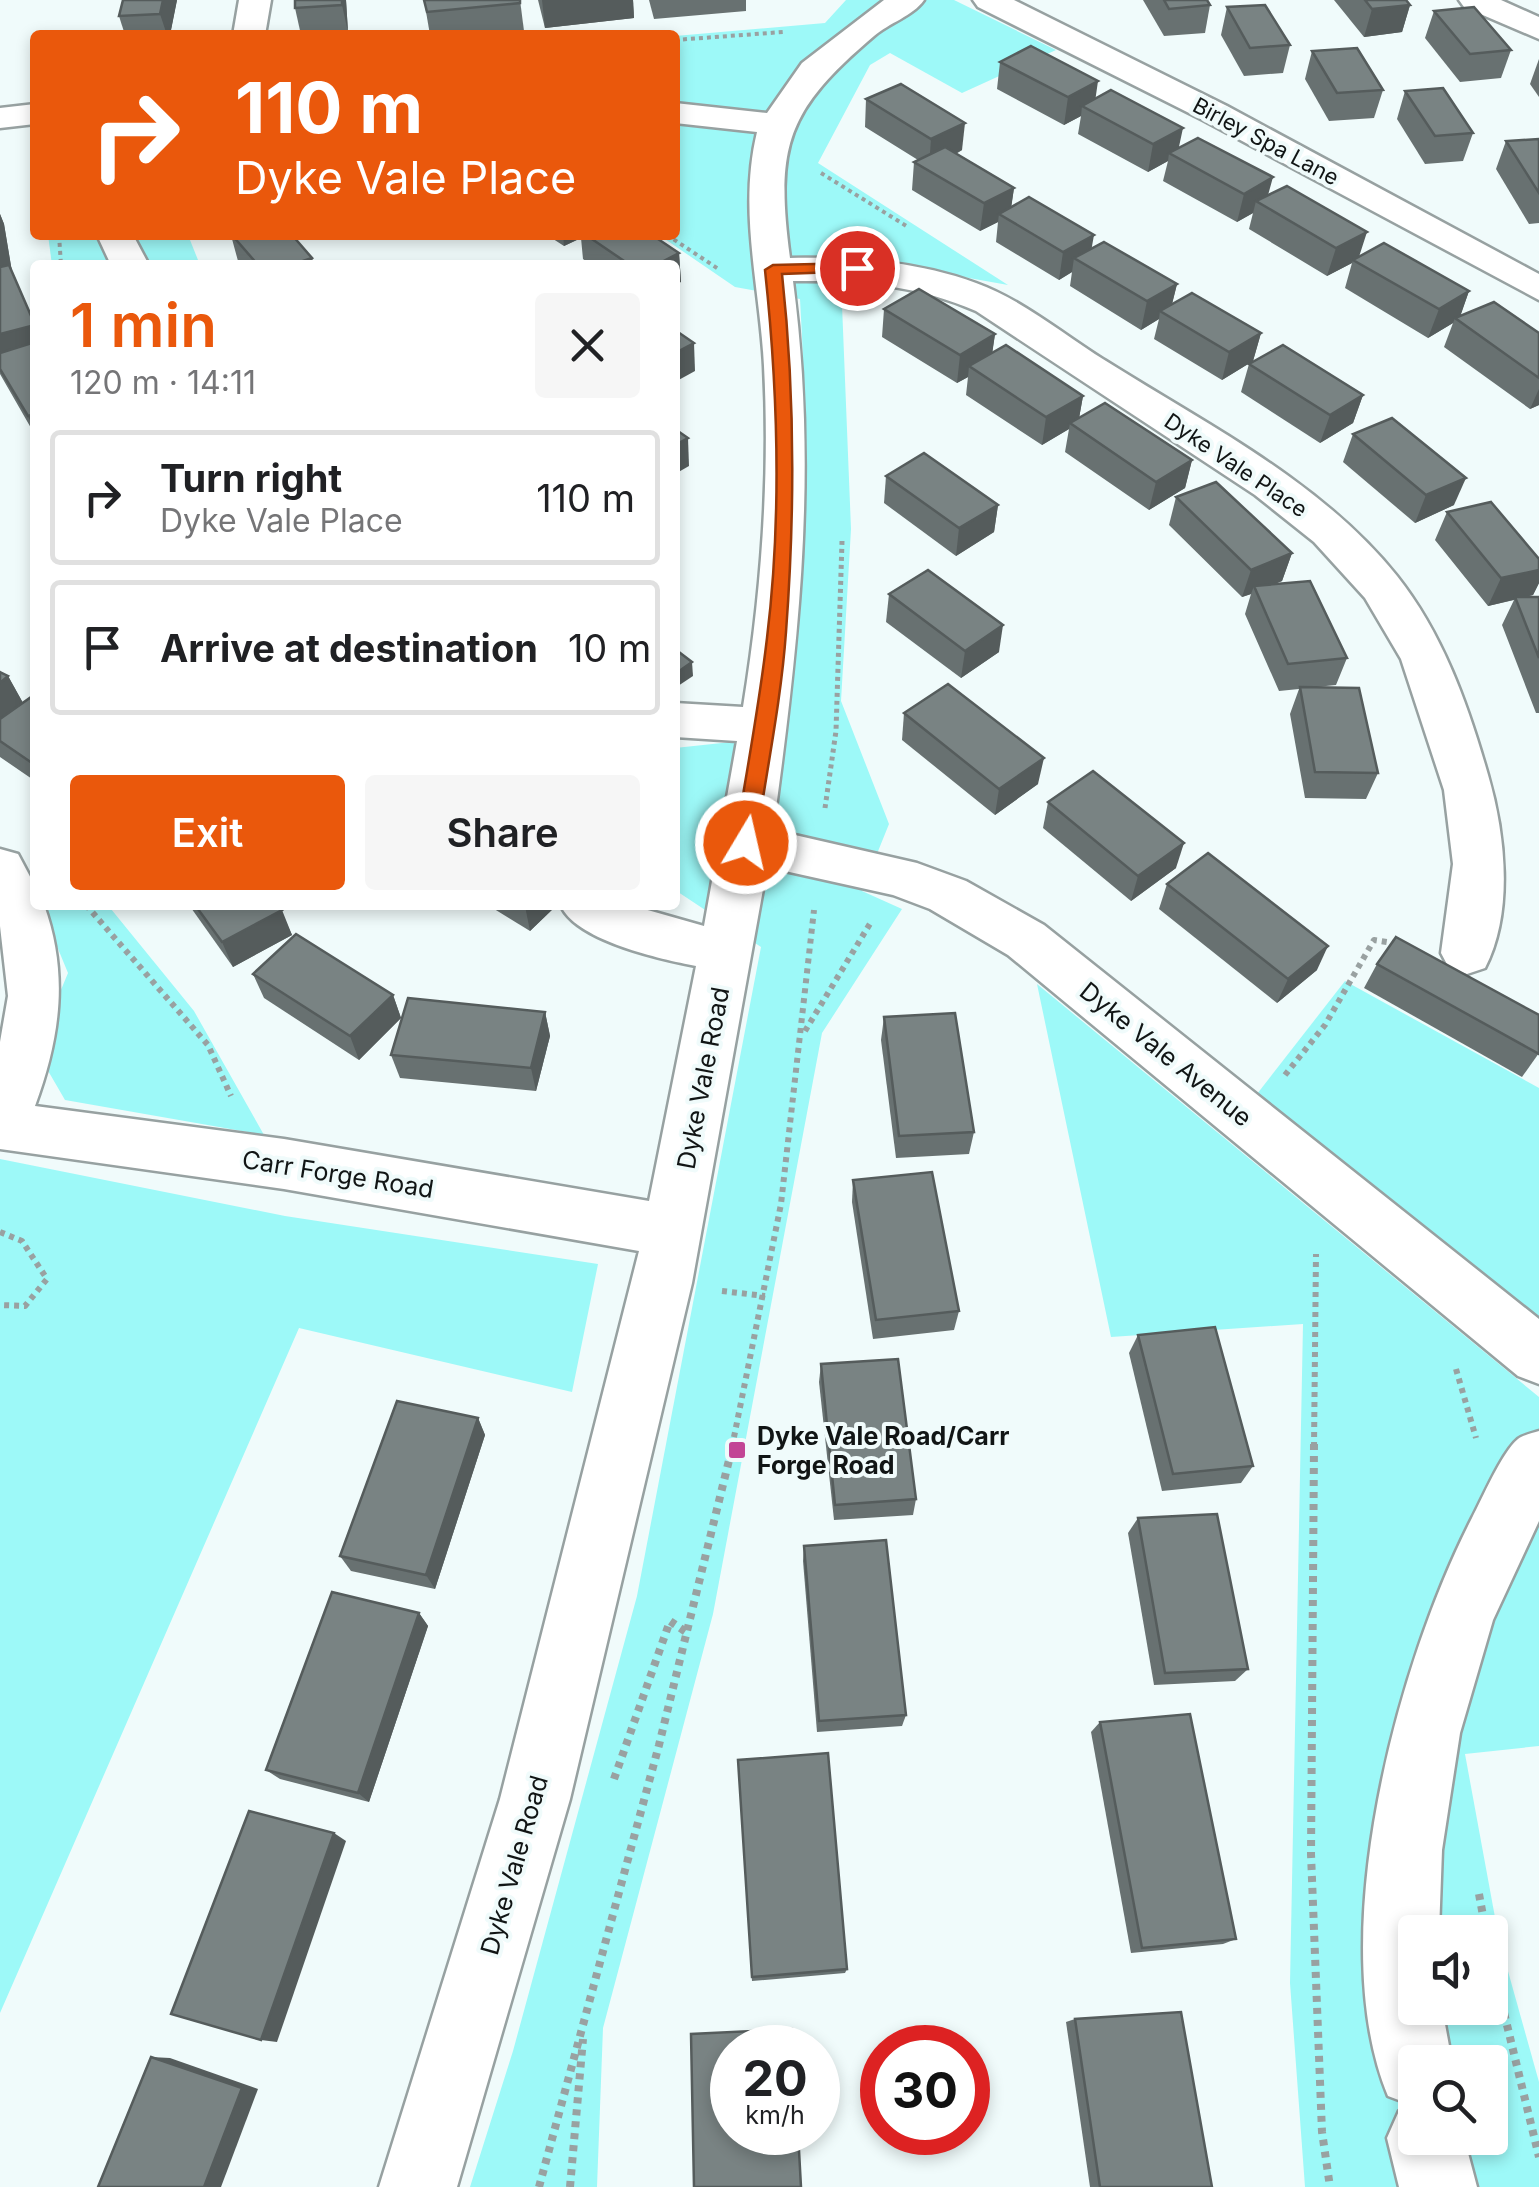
<!DOCTYPE html>
<html lang="en">
<head>
<meta charset="utf-8">
<style>
	:root { --surface:#fff; --page:#f6f6f6; --text:#202124; --muted:#757577; --line:#e0e0e0; --accent:#ea580c }
	body { margin:0; font-family:Inter,sans-serif; background:var(--page); color:var(--text); height:100vh; display:flex; flex-direction:column; font-size:38px; white-space:nowrap }
	* { box-sizing:border-box; margin:0 }
	p { font-size:32px; color:var(--muted) }
	.icon { flex:none; width:55px; height:55px; fill:none; stroke:currentColor; stroke-width:2; stroke-linecap:round; stroke-linejoin:round }
	.map { position:relative; flex:1; overflow:hidden }
	.sheet { position:absolute; left:30px; top:260px; width:650px; height:650px; display:flex; flex-direction:column; background:var(--surface); border-radius:10px; box-shadow:0 5px 15px #0003 }
	.sheet>* { flex:none }
	.hud { position:absolute; left:30px; top:30px; width:650px; height:210px; border-radius:10px; box-shadow:0 5px 15px #0003; background:#ea580c; color:#fff; overflow:hidden }
	.controls { position:absolute; left:1398px; top:1915px; display:grid; gap:20px }
	.controls a { display:grid; place-items:center; width:110px; height:110px; border-radius:10px; background:var(--surface); box-shadow:0 5px 15px #0003; font-size:50px }
	.speed { position:absolute; left:710px; top:2025px; display:flex; gap:20px; font-size:50px; font-weight:700; text-align:center }
	.speed>* { display:grid; place-content:center; width:130px; height:130px; border-radius:50%; background:var(--surface); box-shadow:0 5px 15px #0003; line-height:1 }
	.speed small { font-size:25px; font-weight:400 }
	.speed .limit { border:15px solid #d22; background:#fff; color:#111 }
	.pin { position:absolute; display:grid; place-items:center; width:85px; height:85px; color:#fff; margin:-42px; border:5px solid #fff; border-radius:50%; box-shadow:0 2px 10px #0007 }
	.me { position:absolute; width:110px; margin:-55px; rotate:9deg; stroke-linejoin:round; filter:drop-shadow(0 0 8px #0008) }
	.turn { display:flex; align-items:center; gap:35px; height:210px; padding:0 40px; font-size:45px }
	.turn .icon { width:130px; height:130px; stroke-width:2.5 }
	.turn b { display:block; font-size:70px; line-height:85px }
	.round { display:grid; place-items:center; flex:none; width:105px; height:105px; border-radius:10px; background:var(--page) }
	.overview { display:flex; align-items:center; justify-content:space-between; height:170px; padding:0 40px }
	h1 { font-size:60px; font-weight:600; line-height:75px; color:var(--accent) }
	.primary-button { display:flex; gap:20px; margin-top:auto; padding:20px 40px }
	.primary-button a { flex:1; height:115px; border-radius:10px; background:var(--accent); color:#fff; font-size:40px; font-weight:600; line-height:115px; text-align:center }
	.primary-button a+a { background:var(--page); color:var(--text) }
	ul { padding:0; list-style:none }
	li { display:flex; align-items:center; gap:30px; height:135px; margin:0 20px 15px; padding:0 20px; border:5px solid var(--line); border-radius:10px }
	li div { flex:1 }
	li b { display:block; font-size:38px }
	li em { font-style:normal }
	.map>svg:first-child { display:block }
	.green { fill:#9df9f8; fill-rule:evenodd }
	.lines { fill:none; stroke-linecap:round; stroke-linejoin:round }
	.minor-casing { stroke:#97a1a1; stroke-width:5 }
	.path-far3 { stroke:#99a1a1; stroke-width:4; stroke-dasharray:4 4; stroke-linecap:butt }
	.path-far2 { stroke:#99a1a1; stroke-width:5; stroke-dasharray:4 4; stroke-linecap:butt }
	.path-far1 { stroke:#99a1a1; stroke-width:6; stroke-dasharray:5 5; stroke-linecap:butt }
	.path { stroke:#99a1a1; stroke-width:8; stroke-dasharray:6 6; stroke-linecap:butt }
	.minor { fill:#fff; fill-rule:evenodd }
	.wall { fill:#687171 }
	.shaded-wall { fill:#555c5c }
	.building { fill:#798383; stroke:#555c5c; stroke-width:2.5 }
	.route { fill:#ea580c; stroke:#983908; stroke-width:2.5 }
	.poi-dot { fill:#c24595; stroke:#f0fbfb; stroke-width:4 }
	.labels { text-anchor:middle; dominant-baseline:central; stroke-width:8; stroke-linejoin:round; paint-order:stroke }
	.far-street-label { font-size:22px; fill:#111515; stroke:#f0fbfb }
	.street-label { font-size:25px; fill:#111515; stroke:#f0fbfb }
	.poi-label { font-size:25px; font-weight:bold; fill:#111515; stroke:#f0fbfb; text-anchor:start }
</style>
</head>
<body>
<div class="map">
<svg width="1539" height="2187" viewBox="0 0 1539 2187">
	<rect width="100%" height="100%" fill="#f0fbfb"/>
	<g class="green">
		<path d="M846,0H954L1056,50L962,93L890,53L870,65L818,163L1008,285L840,255L851,529L841,701L889,824L862,891L902,909L822,1033L713,1614L603,2028L597,2187H470L513,2051L637,1596L761,947L675,890V748L787,736C806,587 809,450 800,299L735,287L659,235H675V36L825,23Z"/>
		<path d="M48,235H188L200,265H52Z"/>
		<path d="M40,905H106L111,909L194,1011L264,1135L65,1100L36,1050L68,973Z"/>
		<path d="M1345,981L1539,1088V1320L1257,1094Z"/>
		<path d="M1037,984L1539,1397V1746L1465,1754L1499,1939L1539,2082V2187H1305L1290,1983L1303,1324L1111,1337ZM1415,1932H1490V2008H1415ZM1415,2062H1490V2138H1415Z"/>
		<path d="M0,1159L285,1216L598,1264L572,1392L299,1328L0,2013Z"/>
	</g>
	<g class="lines">
		<g class="minor-casing">
			<g id="minor">
				<path d="M239,0H271L265,35H233Z"/>
				<path d="M884,0H924C913,16 889,23 874,36C787,110 775,145 790,258C853,257 916,261 976,283C1023,300 1064,335 1106,361C1206,424 1322,482 1397,576C1443,634 1468,705 1488,775C1505,833 1514,912 1485,968L1467,974L1449,968L1441,953L1453,864L1444,790L1401,659L1365,598L1314,542L1255,495L976,311C917,285 858,280 793,281C818,472 799,641 773,830L917,863L966,881L1044,925L1539,1319V1384L1518,1376L1008,955L930,909L893,895L767,867L692,1283L570,1799L457,2187H379L500,1799L639,1251L284,1189L0,1149V1042L8,996L0,926V849L18,854L35,886V905H44C69,974 60,1038 35,1106L284,1139L649,1201L696,966C660,959 580,941 562,908L630,905L704,926L737,741L675,737V703L743,707C761,596 770,479 764,366C760,287 738,211 757,132L675,123V103L767,113L802,63Z"/>
				<path d="M973,0H1014L1227,106L1539,274V300L1203,120L978,7Z"/>
				<path d="M1459,0H1501L1539,17V39L1464,7Z"/>
				<path d="M35,104V124L0,128V108Z"/>
				<path d="M97,235H133L149,265H111Z"/>
				<path d="M1539,1431V1521L1493,1620L1460,1733L1442,1850L1439,1932H1415V2008H1442L1452,2062H1415V2138H1464L1477,2187H1399L1387,2138L1399,2111L1412,2105L1388,2096C1323,1939 1397,1664 1472,1518C1482,1499 1502,1452 1518,1439C1523,1435 1533,1433 1539,1431Z"/>
			</g>
		</g>
		<g class="path-far3">
			<path d="M675,40L783,32"/>
			<path d="M821,173L908,227"/>
			<path d="M59,235L61,265"/>
			<path d="M667,235L720,270"/>
		</g>
		<path class="path-far2" d="M825,808L836,731L842,541"/>
		<g class="path-far1">
			<path d="M86,905L208,1045L231,1096"/>
			<path d="M805,1031L871,922"/>
			<path d="M1285,1075L1325,1025L1374,940L1399,944"/>
			<path d="M0,1232L22,1241L47,1279L25,1306L0,1305"/>
			<path d="M722,1291L765,1296"/>
			<path d="M1456,1369L1476,1438"/>
			<path d="M732,1447L781,1204L814,910"/>
			<path d="M1314,1447L1316,1254"/>
		</g>
		<g class="path">
			<path d="M1314,1444L1311,1854L1322,2132L1330,2187"/>
			<path d="M614,1779L670,1621L689,1634"/>
			<path d="M1479,1894L1486,1932"/>
			<path d="M1490,1955L1539,2157"/>
			<path d="M539,2187L659,1745L733,1444"/>
			<path d="M570,2187L583,2039"/>
		</g>
		<use href="#minor" class="minor"/>
	</g>
	<g class="wall">
		<path d="M177,0L170,35H125L119,16Z"/>
		<path d="M346,0L348,32L301,35L295,8Z"/>
		<path d="M424,0H520L524,31L477,35H430Z"/>
		<path d="M538,0H633L634,18L545,28Z"/>
		<path d="M649,0H746V11L654,19Z"/>
		<path d="M1143,0H1207L1210,5L1205,33L1164,36Z"/>
		<path d="M1334,0H1406L1410,5L1402,32L1364,37Z"/>
		<path d="M1227,7L1290,45L1283,73L1244,76L1221,35Z"/>
		<path d="M1434,11L1511,50L1501,78L1460,82L1425,38Z"/>
		<path d="M1312,51L1383,90L1374,118L1329,121L1305,79Z"/>
		<path d="M1539,59V97L1530,84Z"/>
		<path d="M1000,62L1095,99L1179,148L1268,195L1359,257L1469,291L1460,316L1539,333V405L1530,409L1444,347L1453,323L1428,338L1345,288L1352,263L1327,276L1249,229L1253,213L1237,222L1163,181L1168,161L1148,172L1078,134L1081,116L1064,125L997,89Z"/>
		<path d="M1405,91L1473,133L1463,161L1425,164L1397,119Z"/>
		<path d="M866,99L962,150L956,154L1014,188L1011,207L1092,249L1177,284L1172,304L1261,333L1253,361L1222,380L1154,339L1159,319L1141,330L1070,286L1072,272L1059,280L996,242L998,222L980,231L912,190L914,162L918,160L865,127Z"/>
		<path d="M1539,139V223L1529,224L1496,169L1506,141Z"/>
		<path d="M0,214L4,224L12,272L35,323V435L0,374Z"/>
		<path d="M229,235H292L312,258L314,265H242L238,261L232,239Z"/>
		<path d="M547,235H652L679,253L681,282L675,284V265H591L583,259L581,238L564,246Z"/>
		<path d="M884,309L995,334L992,353L1083,396L1079,418L1192,460L1185,488L1149,510L1065,452L1069,429L1042,445L966,395L968,377L957,383L882,337Z"/>
		<path d="M1249,364L1363,395L1353,423L1320,443L1241,392Z"/>
		<path d="M1353,434L1454,505L1415,523L1343,462Z"/>
		<path d="M886,476L998,505L994,532L956,556L884,503Z"/>
		<path d="M1176,497L1292,553L1282,581L1274,584L1347,658L1336,685L1316,687L1378,773L1366,799L1305,798L1290,714L1299,689L1279,691L1245,614L1251,594L1242,597L1169,525Z"/>
		<path d="M1447,512L1539,559V583L1533,595L1525,597H1539V713H1536L1502,625L1514,600L1488,606L1435,540Z"/>
		<path d="M889,594L999,652L961,678L886,622Z"/>
		<path d="M0,672L8,676L23,703L35,696V781L0,757Z"/>
		<path d="M904,713L1038,784L995,815L902,740Z"/>
		<path d="M1048,802L1176,868L1131,901L1043,828Z"/>
		<path d="M1167,884L1317,970L1277,1003L1159,909Z"/>
		<path d="M189,905H278L292,935L233,967Z"/>
		<path d="M490,905H557L530,931L491,907Z"/>
		<path d="M1377,964L1539,1053L1522,1077L1364,988Z"/>
		<path d="M253,974L393,995L401,1018L359,1060L264,998Z"/>
		<path d="M545,1012L550,1036L536,1091L400,1078L391,1055Z"/>
		<path d="M884,1017L974,1132L969,1154L896,1158L881,1040Z"/>
		<path d="M853,1180L959,1311L954,1330L873,1339L852,1202Z"/>
		<path d="M1138,1335L1253,1466L1241,1483L1162,1491L1129,1353Z"/>
		<path d="M821,1364L916,1499L913,1515L834,1520L819,1382Z"/>
		<path d="M478,1418L485,1435L435,1589L351,1571L340,1556Z"/>
		<path d="M1138,1518L1248,1669L1235,1681L1154,1685L1128,1533Z"/>
		<path d="M804,1546L906,1715L902,1726L817,1732L803,1561Z"/>
		<path d="M419,1613L428,1626L369,1802L280,1779L266,1770Z"/>
		<path d="M1100,1722L1236,1939L1223,1944L1131,1953L1091,1732Z"/>
		<path d="M738,1760L847,1969L845,1973L752,1981Z"/>
		<path d="M1075,2019L1212,2187H1090L1066,2022Z"/>
	</g>
	<g class="shaded-wall">
		<path d="M163,0H177L170,35H167L160,14Z"/>
		<path d="M342,0H346L348,32L342,5Z"/>
		<path d="M542,0H633L634,18L545,28Z"/>
		<path d="M1410,5L1402,32L1364,37L1372,9Z"/>
		<path d="M1098,81L1094,109L1082,106L1081,116L1064,125L1068,97Z"/>
		<path d="M965,123L962,150L929,167L931,139Z"/>
		<path d="M1183,128L1177,156L1169,153L1168,161L1148,172L1153,144Z"/>
		<path d="M1273,177L1265,206L1256,201L1253,213L1237,222L1244,194Z"/>
		<path d="M1014,188L1010,216L999,214L998,222L980,231L984,203Z"/>
		<path d="M0,214L4,224L14,284L0,286Z"/>
		<path d="M1367,232L1358,260H1353L1352,263L1327,276L1336,248Z"/>
		<path d="M563,235H581V238L564,246Z"/>
		<path d="M1094,235L1089,263L1074,258L1072,272L1059,280L1063,252Z"/>
		<path d="M679,253L681,282L675,284V265H656Z"/>
		<path d="M312,258L314,265H291Z"/>
		<path d="M1177,284L1170,312L1160,311L1159,319L1141,330L1147,301Z"/>
		<path d="M1469,291L1459,320L1455,318L1453,323L1428,338L1439,309Z"/>
		<path d="M35,325V356L0,365V334Z"/>
		<path d="M1261,333L1253,361L1222,380L1229,352Z"/>
		<path d="M995,334L991,362L969,366L968,377L957,383L960,355Z"/>
		<path d="M694,343L695,371L675,382V353Z"/>
		<path d="M1539,389V405L1530,409Z"/>
		<path d="M1363,395L1353,423L1320,443L1330,415Z"/>
		<path d="M1083,396L1078,424L1070,423L1069,429L1042,445L1046,417Z"/>
		<path d="M35,414V432L28,416Z"/>
		<path d="M688,438L689,466L675,474V445Z"/>
		<path d="M1192,460L1185,488L1149,510L1156,482Z"/>
		<path d="M1466,478L1454,505L1415,523L1426,495Z"/>
		<path d="M998,505L994,532L956,556L959,528Z"/>
		<path d="M1292,553L1282,581L1256,592L1254,586L1251,594L1242,597L1251,570Z"/>
		<path d="M675,562L677,590L675,591Z"/>
		<path d="M1539,570V583L1533,595L1488,606L1501,578Z"/>
		<path d="M1003,625L999,652L961,678L965,651Z"/>
		<path d="M692,662L693,676L675,688V674Z"/>
		<path d="M8,676L23,703L0,722V683Z"/>
		<path d="M1044,758L1038,784L995,815L999,789Z"/>
		<path d="M1184,843L1176,868L1131,901L1138,876Z"/>
		<path d="M527,905H557L530,931L525,906Z"/>
		<path d="M282,910L292,935L233,967L222,942Z"/>
		<path d="M1328,946L1317,970L1277,1003L1288,979Z"/>
		<path d="M393,995L401,1018L359,1060L350,1036Z"/>
		<path d="M545,1012L550,1036L536,1091L531,1068Z"/>
		<path d="M478,1418L485,1435L435,1589L426,1575Z"/>
		<path d="M419,1613L428,1626L369,1802L358,1793Z"/>
		<path d="M334,1833L346,1841L277,2042L261,2040Z"/>
		<path d="M151,2057L170,2058L258,2089L221,2187H204Z"/>
	</g>
	<g class="building">
		<path d="M123,0H163L160,14L119,16Z"/>
		<path d="M295,0H342V5L295,8Z"/>
		<path d="M424,0H520V3L427,12Z"/>
		<path d="M1164,0H1207L1210,5L1169,9Z"/>
		<path d="M1365,0H1406L1410,5L1372,9Z"/>
		<path d="M1265,5L1290,45L1250,48L1227,7Z"/>
		<path d="M1474,7L1511,50L1470,54L1434,11Z"/>
		<path d="M1031,46L1098,81L1068,97L1000,62Z"/>
		<path d="M1357,48L1383,90L1337,93L1312,51Z"/>
		<path d="M901,84L965,123L931,139L866,99Z"/>
		<path d="M1443,88L1473,133L1435,136L1405,91Z"/>
		<path d="M1111,90L1183,128L1153,144L1082,106Z"/>
		<path d="M1198,138L1273,177L1244,194L1169,153Z"/>
		<path d="M1539,139V193L1506,141Z"/>
		<path d="M945,147L1014,188L984,203L914,162Z"/>
		<path d="M1287,186L1367,232L1336,248L1256,201Z"/>
		<path d="M1029,197L1094,235L1063,252L999,214Z"/>
		<path d="M232,235H292L312,258L291,265H258Z"/>
		<path d="M586,235H652L679,253L656,265H630Z"/>
		<path d="M1104,242L1177,284L1147,301L1074,258Z"/>
		<path d="M1384,243L1469,291L1439,309L1353,260Z"/>
		<path d="M9,265L35,325L0,334V267Z"/>
		<path d="M919,289L995,334L960,355L884,309Z"/>
		<path d="M1192,293L1261,333L1229,352L1160,311Z"/>
		<path d="M1494,302L1539,333V378L1455,318Z"/>
		<path d="M675,330L694,343L675,353Z"/>
		<path d="M35,342V414L28,416L0,369V353Z"/>
		<path d="M1006,345L1083,396L1046,417L969,366Z"/>
		<path d="M1283,345L1363,395L1330,415L1249,364Z"/>
		<path d="M1105,403L1192,460L1156,482L1070,423Z"/>
		<path d="M1392,418L1466,478L1426,495L1353,434Z"/>
		<path d="M675,429L688,438L675,445Z"/>
		<path d="M924,453L998,505L959,528L886,476Z"/>
		<path d="M1216,482L1292,553L1251,570L1176,497Z"/>
		<path d="M1491,502L1539,559V570L1501,578L1447,512Z"/>
		<path d="M928,570L1003,625L965,651L889,594Z"/>
		<path d="M1310,581L1347,658L1288,664L1254,586Z"/>
		<path d="M1515,597H1539V658Z"/>
		<path d="M675,649L692,662L675,674Z"/>
		<path d="M0,672L8,676L0,683Z"/>
		<path d="M948,684L1044,758L999,789L904,713Z"/>
		<path d="M1300,687L1359,688L1378,773L1315,772Z"/>
		<path d="M34,695L35,696V765L0,741V719Z"/>
		<path d="M1093,771L1184,843L1138,876L1048,802Z"/>
		<path d="M1208,853L1328,946L1288,979L1167,884Z"/>
		<path d="M195,905H278L282,910L222,942Z"/>
		<path d="M296,934L393,995L350,1036L253,974Z"/>
		<path d="M1396,937L1539,1015V1054L1377,964Z"/>
		<path d="M408,998L545,1012L531,1068L391,1055Z"/>
		<path d="M955,1013L974,1132L899,1136L884,1017Z"/>
		<path d="M932,1172L959,1311L876,1320L853,1180Z"/>
		<path d="M1215,1327L1253,1466L1173,1474L1138,1335Z"/>
		<path d="M898,1359L916,1499L835,1505L821,1364Z"/>
		<path d="M397,1401L478,1418L426,1575L340,1556Z"/>
		<path d="M1217,1514L1248,1669L1165,1673L1138,1518Z"/>
		<path d="M886,1540L906,1715L819,1721L804,1546Z"/>
		<path d="M332,1592L419,1613L358,1793L266,1770Z"/>
		<path d="M1190,1714L1236,1939L1142,1948L1100,1722Z"/>
		<path d="M828,1753L847,1969L752,1977L738,1760Z"/>
		<path d="M249,1811L334,1833L261,2040L171,2014Z"/>
		<path d="M1181,2012L1212,2187H1100L1075,2019Z"/>
		<path d="M792,2029L793,2048H732V2132H798L801,2187H694L691,2034Z"/>
		<path d="M151,2057L242,2088L204,2187H98Z"/>
	</g>
	<path class="route" d="M857,263L863,265V271L782,274C795,393 795,512 786,632C781,702 766,773 756,843L746,851L735,843C746,775 759,707 767,638C782,516 778,391 765,270L773,265Z"/>
	<rect class="poi-dot" x="727" y="1440" width="20" height="20" rx="5"/>
	<g class="labels">
		<g class="far-street-label">
			<text transform="translate(1266 141) rotate(28)">Birley Spa Lane</text>
			<text transform="translate(1236 465) rotate(34)">Dyke Vale Place</text>
		</g>
		<g class="street-label">
			<text transform="translate(1166 1054) rotate(39)">Dyke Vale Avenue</text>
			<text transform="translate(703 1078) rotate(-79)">Dyke Vale Road</text>
			<text transform="translate(338 1174) rotate(9)">Carr Forge Road</text>
			<text transform="translate(514 1865) rotate(-74)">Dyke Vale Road</text>
		</g>
		<g class="poi-label">
			<text x="757" y="1436">Dyke Vale Road/Carr<tspan x="757" dy="29">Forge Road</tspan></text>
		</g>
	</g>
</svg>
<div class="controls">
<a><svg class="icon" aria-label="sound" viewBox="0 0 24 24"><path d="M4 9h4l5-4v14l-5-4H4zM17 9q2 3 0 6"/></svg></a>
<a><svg class="icon" aria-label="search" viewBox="0 0 24 24"><circle cx="10" cy="10" r="6"/><path d="M15 15l6 6"/></svg></a>
</div>
<div class="speed"><div>20<small>km/h</small></div><div class="limit">30</div></div>
<div class="pin" style="left:857px;top:268px;background:#d93025"><svg class="icon" aria-label="arrive" viewBox="0 0 24 24"><path d="M6 21V4h12l-3 4 3 4H6"/></svg></div>
<svg class="me" style="left:746px;top:843px" viewBox="-20 -20 40 40"><circle r="17" fill="#ea580c" stroke="#fff" stroke-width="3"/><path d="M0-11L8 9 0 5-8 9z" fill="#fff"/></svg>
<div class="hud">
<div class="turn"><svg class="icon" aria-label="right" viewBox="0 0 24 24"><path d="M7 20v-9h11M14 6l5 5-5 5"/></svg><div><b>110 m</b>Dyke Vale Place</div></div>
</div>
<section class="sheet">
<div class="overview"><div><h1>1 min</h1><p>120 m · 14:11</p></div><a class="round"><svg class="icon" aria-label="close" viewBox="0 0 24 24"><path d="M6 6l12 12M18 6L6 18"/></svg></a></div>
<ul>
<li><svg class="icon" aria-label="right" viewBox="0 0 24 24"><path d="M7 20v-9h11M14 6l5 5-5 5"/></svg><div><b>Turn right</b><p>Dyke Vale Place</p></div><em>110 m</em></li>
<li><svg class="icon" aria-label="arrive" viewBox="0 0 24 24"><path d="M6 21V4h12l-3 4 3 4H6"/></svg><div><b>Arrive at destination</b></div><em>10 m</em></li>
</ul>
<div class="primary-button"><a>Exit</a><a>Share</a></div>
</section>
</div>
</body>
</html>
